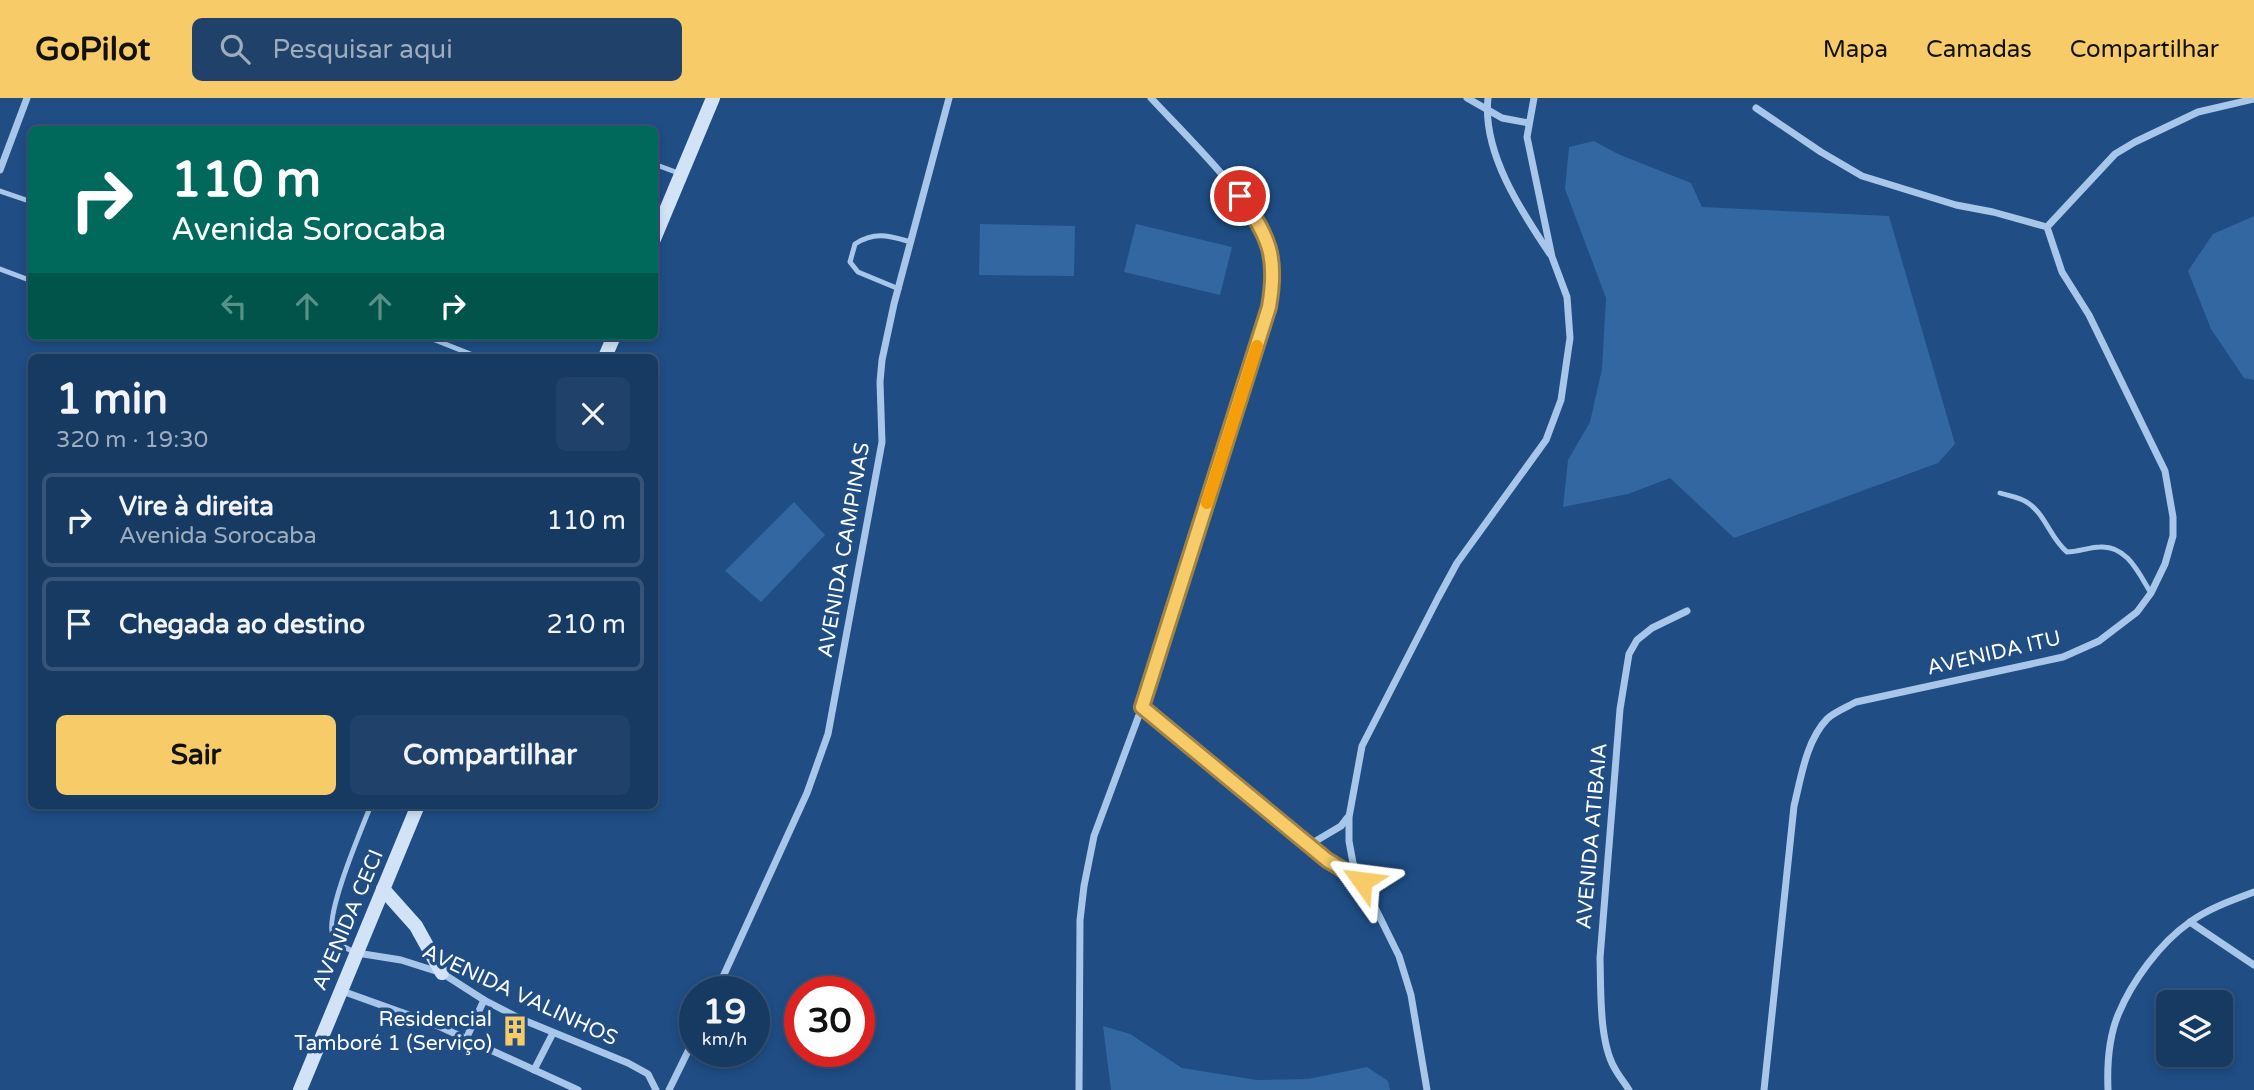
<!DOCTYPE html>
<html lang="pt">
<head>
<meta charset="utf-8">
<style>
	:root { --surface:#173a63; --page:#204169; --text:#f1f3f6; --muted:#9eadbe; --line:#365478; --accent:#f7cb67 }
	body { margin:0; font-family:"Varela Round",sans-serif; background:var(--page); color:var(--text); height:100vh; display:flex; flex-direction:column; font-size:26px; white-space:nowrap }
	* { box-sizing:border-box; margin:0 }
	p { font-size:23px; color:var(--muted) }
	.icon { flex:none; width:38px; height:38px; fill:none; stroke:currentColor; stroke-width:2; stroke-linecap:round; stroke-linejoin:round }
	.map { position:relative; flex:1; overflow:hidden }
	.details { position:absolute; left:28px; top:256px; width:630px; height:455px; display:flex; flex-direction:column; background:var(--surface); border-radius:10px; box-shadow:0 4px 10px #0003,0 0 0 2px var(--line) }
	.details>* { flex:none }
	.hud { position:absolute; left:28px; top:28px; width:630px; height:214px; border-radius:10px; box-shadow:0 4px 10px #0003,0 0 0 2px var(--line); background:#00695c; color:#fff; overflow:hidden }
	.fabs { position:absolute; left:2156px; top:892px; display:grid; gap:14px }
	.fabs a { display:grid; place-items:center; width:77px; height:77px; border-radius:10px; background:var(--surface); box-shadow:0 4px 10px #0003,0 0 0 2px var(--line); font-size:35px }
	.speed { position:absolute; left:679px; top:878px; display:flex; gap:14px; font-size:35px; font-weight:700; text-align:center }
	.speed>* { display:grid; place-content:center; width:91px; height:91px; border-radius:50%; background:var(--surface); box-shadow:0 4px 10px #0003,0 0 0 2px var(--line); line-height:1 }
	.speed small { font-size:18px; font-weight:400 }
	.speed .limit { border:10px solid #d22; background:#fff; color:#111 }
	.pin { position:absolute; display:grid; place-items:center; width:60px; height:60px; color:#fff; margin:-30px; border:4px solid #fff; border-radius:50%; box-shadow:0 2px 7px #0007 }
	.me { position:absolute; width:77px; margin:-38px; rotate:301deg; stroke-linejoin:round; filter:drop-shadow(0 0 5px #0008) }
	.turn { display:flex; align-items:center; gap:24px; height:147px; padding:0 28px; font-size:32px }
	.turn .icon { width:91px; height:91px; stroke-width:2.5 }
	.turn b { display:block; font-size:49px; line-height:60px }
	.lanes { display:flex; align-items:center; height:66px; padding:0 28px; background:#0003; justify-content:center; gap:35px; direction:ltr }
	.lanes .off { opacity:.35 }
	.round { display:grid; place-items:center; flex:none; width:74px; height:74px; border-radius:10px; background:var(--page) }
	.overview { display:flex; align-items:center; justify-content:space-between; height:119px; padding:0 28px }
	h1 { font-size:42px; font-weight:800; line-height:52px }
	.primary-button { display:flex; gap:14px; margin-top:auto; padding:14px 28px }
	.primary-button a { flex:1; height:80px; border-radius:10px; background:var(--accent); color:#111; font-size:28px; font-weight:800; line-height:80px; text-align:center }
	.primary-button a+a { background:var(--page); color:var(--text) }
	ul { padding:0; list-style:none }
	li { display:flex; align-items:center; gap:21px; height:94px; margin:0 14px 10px; padding:0 14px; border:4px solid var(--line); border-radius:10px }
	li div { flex:1 }
	li b { display:block; font-size:26px }
	li em { font-style:normal }
	header { display:flex; align-items:center; gap:42px; box-sizing:border-box; height:98px; padding:0 35px; background:var(--accent); color:#111 }
	header strong { font-size:33px }
	nav { display:flex; gap:38px; margin-inline-start:auto; font-size:24px }
	.search { width:490px; height:63px; background:var(--page); display:flex; align-items:center; gap:18px; box-sizing:border-box; padding:0 24px; border-radius:10px; color:var(--muted); font-size:26px }
	.map>svg:first-child { display:block }
	.green { fill:#3367a2 }
	.lines { fill:none; stroke-linecap:round; stroke-linejoin:round }
	.service { stroke:#a7c6e9; stroke-width:5 }
	.minor { stroke:#a7c6e9; stroke-width:7 }
	.secondary { stroke:#d2e3f7; stroke-width:14 }
	.route-casing { stroke:#a18443; stroke-width:18 }
	.route { stroke:#f7cb67; stroke-width:12 }
	.slow { stroke:#f59e0b; stroke-width:12 }
	.labels { text-anchor:middle; dominant-baseline:central; stroke-width:7; stroke-linejoin:round; paint-order:stroke }
	.street-label { font-size:21px; fill:#fff; stroke:#1f4d84 }
	.poi-label { font-size:21px; fill:#fff; stroke:#1f4d84; text-anchor:end }
</style>
</head>
<body>
<header>
<strong>GoPilot</strong>
<div class="search"><svg class="icon" aria-label="search" viewBox="0 0 24 24"><circle cx="10" cy="10" r="6"/><path d="M15 15l6 6"/></svg>Pesquisar aqui</div>
<nav><a>Mapa</a><a>Camadas</a><a>Compartilhar</a></nav>
</header>
<div class="map">
<svg width="2254" height="992" viewBox="0 0 2254 992">
	<rect width="100%" height="100%" fill="#1f4d84"/>
	<g class="green">
		<path d="M1594,43L1618,56L1691,85L1702,109L1889,118L1955,346L1938,365L1734,440L1670,380L1628,396L1563,409L1568,362L1590,324L1602,271L1606,200L1565,91L1569,49Z"/>
		<path d="M2254,118V282L2244,280L2211,231L2188,173L2213,136Z"/>
		<path d="M980,126L1075,128L1074,178L979,177Z"/>
		<path d="M1136,126L1232,149L1220,197L1124,174Z"/>
		<path d="M794,404L825,437L761,504L725,473Z"/>
		<path d="M1103,928L1130,936L1182,970L1257,982L1308,981L1367,969L1388,983L1390,992H1111Z"/>
	</g>
	<g class="lines">
		<g class="service">
			<path d="M654,66L681,76"/>
			<path d="M0,93L32,104"/>
			<path d="M0,171L32,183"/>
			<path d="M899,191L858,174L850,164L855,146C875,133 889,138 911,144"/>
			<path d="M176,238H188"/>
			<path d="M425,238L478,259"/>
			<path d="M2000,395C2009,398 2020,399 2028,405C2046,417 2050,440 2067,454C2078,454 2090,449 2100,449C2127,447 2139,476 2151,495"/>
			<path d="M354,854C346,850 337,846 333,837C324,818 362,730 371,707"/>
		</g>
		<g class="minor">
			<path d="M1467,0L1502,20L1529,25"/>
			<path d="M1488,0C1482,54 1521,113 1550,156"/>
			<path d="M1756,10L1821,54L1862,78L1956,107L1993,114L2047,129L2062,174L2089,217L2165,373L2173,419V438L2165,466L2151,495L2137,514L2099,543L2063,559L1856,604C1847,609 1834,614 1827,621C1806,643 1801,680 1794,708L1764,992"/>
			<path d="M0,72L27,0"/>
			<path d="M2047,129L2115,56L2135,44L2198,14L2254,1"/>
			<path d="M1142,609L1327,762L1361,783"/>
			<path d="M1309,747L1341,728L1348,719"/>
			<path d="M2190,824L2254,867"/>
			<path d="M357,855L401,862L442,875L484,902L521,921L628,965L648,976L656,992"/>
			<path d="M342,893L434,926L578,992"/>
			<path d="M716,894L807,695L828,636L882,344L880,284L882,262L894,206L949,0"/>
			<path d="M466,941L484,902"/>
			<path d="M534,972L553,935"/>
			<path d="M669,992L695,939"/>
			<path d="M1079,992L1080,822L1084,788L1094,738L1142,609L1269,209C1272,190 1276,170 1270,151C1258,106 1184,36 1151,0"/>
			<path d="M1427,992L1411,897L1399,858L1353,765L1349,743V719L1362,648L1438,500L1457,465L1546,342L1561,302L1570,240L1567,199L1552,159L1527,39L1534,0"/>
			<path d="M1629,992C1624,984 1618,977 1614,969C1599,942 1601,891 1600,860L1620,611L1629,556L1637,542L1652,530L1687,513"/>
			<path d="M2108,992C2107,968 2109,939 2118,917C2132,883 2160,845 2190,824C2209,810 2233,802 2254,794"/>
		</g>
		<g class="secondary">
			<path d="M654,141L713,0"/>
			<path d="M605,259L614,238"/>
			<path d="M383,791L416,828L442,875"/>
			<path d="M300,992L418,707"/>
		</g>
	</g>
	<g class="lines">
		<g class="route-casing">
			<path id="route" d="M1240,98C1269,139 1278,158 1269,209L1142,609L1327,762L1362,783"/>
		</g>
		<use href="#route" class="route"/>
		<path class="slow" d="M1207,405L1257,248"/>
	</g>
	<defs>
		<g id="building-bare" transform="scale(2.415)"><path d="M-4-6H4V6H1V3H-1V6H-4ZM-2.5-4.3h1.7v1.8h-1.7ZM.8-4.3h1.7v1.8H.8ZM-2.5-1h1.7V.8h-1.7ZM.8-1h1.7V.8H.8Z" fill="#f7cb67" stroke="#1f4d84" stroke-width="2.5" paint-order="stroke"/></g>
	</defs>
	<g fill-rule="evenodd">
		<use href="#building-bare" x="515" y="933"/>
	</g>
	<g class="labels">
		<g class="street-label">
			<text transform="translate(844 452) rotate(-80)">AVENIDA CAMPINAS</text>
			<text transform="translate(1994 555) rotate(-13)">AVENIDA ITU</text>
			<text transform="translate(1592 738) rotate(-85)">AVENIDA ATIBAIA</text>
			<text transform="translate(348 822) rotate(-67)">AVENIDA CECI</text>
			<text transform="translate(520 897) rotate(25)">AVENIDA VALINHOS</text>
		</g>
		<g class="poi-label">
			<text x="492" y="921">Residencial<tspan x="492" dy="24">Tamboré 1 (Serviço)</tspan></text>
		</g>
	</g>
</svg>
<div class="fabs">
<a><svg class="icon" aria-label="layers" viewBox="0 0 24 24"><path d="M12 4l9 5-9 5-9-5zM3 14l9 5 9-5"/></svg></a>
</div>
<div class="speed"><div>19<small>km/h</small></div><div class="limit">30</div></div>
<div class="pin" style="left:1240px;top:98px;background:#d93025"><svg class="icon" aria-label="arrive" viewBox="0 0 24 24"><path d="M6 21V4h12l-3 4 3 4H6"/></svg></div>
<svg class="me" style="left:1362px;top:783px" viewBox="-20 -20 40 40"><path d="M0-17L14 15 0 8-14 15z" fill="#f7cb67" stroke="#fff" stroke-width="4"/></svg>
<div class="hud">
<div class="turn"><svg class="icon" aria-label="right" viewBox="0 0 24 24"><path d="M7 20v-9h11M14 6l5 5-5 5"/></svg><div><b>110 m</b>Avenida Sorocaba</div></div>
<div class="lanes"><svg class="icon off" aria-label="left" viewBox="0 0 24 24"><path d="M17 20v-9H6M10 6l-5 5 5 5"/></svg><svg class="icon off" aria-label="ahead" viewBox="0 0 24 24"><path d="M12 20V5M6 11l6-6 6 6"/></svg><svg class="icon off" aria-label="ahead" viewBox="0 0 24 24"><path d="M12 20V5M6 11l6-6 6 6"/></svg><svg class="icon" aria-label="right" viewBox="0 0 24 24"><path d="M7 20v-9h11M14 6l5 5-5 5"/></svg></div>
</div>
<section class="details">
<div class="overview"><div><h1>1 min</h1><p>320 m · 19:30</p></div><a class="round"><svg class="icon" aria-label="close" viewBox="0 0 24 24"><path d="M6 6l12 12M18 6L6 18"/></svg></a></div>
<ul>
<li><svg class="icon" aria-label="right" viewBox="0 0 24 24"><path d="M7 20v-9h11M14 6l5 5-5 5"/></svg><div><b>Vire à direita</b><p>Avenida Sorocaba</p></div><em>110 m</em></li>
<li><svg class="icon" aria-label="arrive" viewBox="0 0 24 24"><path d="M6 21V4h12l-3 4 3 4H6"/></svg><div><b>Chegada ao destino</b></div><em>210 m</em></li>
</ul>
<div class="primary-button"><a>Sair</a><a>Compartilhar</a></div>
</section>
</div>
</body>
</html>
